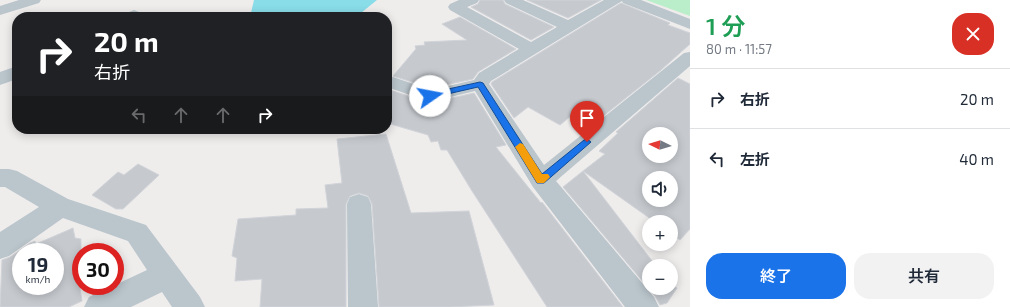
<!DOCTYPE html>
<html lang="ja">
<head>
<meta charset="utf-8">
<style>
	:root { --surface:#fff; --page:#f2f2f3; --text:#1f2937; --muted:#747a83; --line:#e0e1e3; --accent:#1a73e8 }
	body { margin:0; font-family:"Exo 2","Noto Sans JP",sans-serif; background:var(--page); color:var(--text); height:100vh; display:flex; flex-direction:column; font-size:15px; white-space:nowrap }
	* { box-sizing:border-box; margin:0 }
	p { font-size:13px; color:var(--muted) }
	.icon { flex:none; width:22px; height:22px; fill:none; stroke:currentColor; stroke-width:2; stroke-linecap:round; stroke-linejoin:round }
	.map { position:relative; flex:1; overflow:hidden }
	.drawer { display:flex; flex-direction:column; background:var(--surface); width:320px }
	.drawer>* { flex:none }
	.hud { position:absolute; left:12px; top:12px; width:380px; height:122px; border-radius:16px; box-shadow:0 2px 10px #0003; background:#202124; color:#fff; overflow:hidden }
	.needle { width:26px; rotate:275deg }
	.controls { position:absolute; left:642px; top:127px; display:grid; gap:8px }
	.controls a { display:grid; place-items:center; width:36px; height:36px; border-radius:50%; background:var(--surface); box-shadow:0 2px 10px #0003; font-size:20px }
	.speed { position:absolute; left:12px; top:243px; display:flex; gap:8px; font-size:20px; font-weight:700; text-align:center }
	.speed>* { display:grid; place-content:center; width:52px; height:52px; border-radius:50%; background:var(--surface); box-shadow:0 2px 10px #0003; line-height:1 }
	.speed small { font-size:10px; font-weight:400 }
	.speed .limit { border:6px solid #d22; background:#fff; color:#111 }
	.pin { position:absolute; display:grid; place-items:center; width:34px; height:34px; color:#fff; margin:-41px -17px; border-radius:50% 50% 50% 0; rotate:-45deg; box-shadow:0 0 4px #0007 }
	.pin .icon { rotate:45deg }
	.me { position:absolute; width:44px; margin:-22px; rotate:78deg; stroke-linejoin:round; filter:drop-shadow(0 0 3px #0008) }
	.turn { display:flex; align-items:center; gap:14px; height:84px; padding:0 16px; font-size:18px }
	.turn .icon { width:52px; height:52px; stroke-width:2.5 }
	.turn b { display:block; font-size:28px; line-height:34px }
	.lanes { display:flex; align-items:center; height:38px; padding:0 16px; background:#0003; justify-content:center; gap:20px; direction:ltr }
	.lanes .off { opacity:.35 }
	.round { display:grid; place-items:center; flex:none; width:42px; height:42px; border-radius:16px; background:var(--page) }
	.headline { display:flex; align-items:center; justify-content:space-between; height:68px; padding:0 16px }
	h1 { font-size:24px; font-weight:600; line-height:30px; color:#1e9e55 }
	.action { display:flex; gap:8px; margin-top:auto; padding:8px 16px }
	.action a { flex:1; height:46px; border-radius:16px; background:var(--accent); color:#fff; font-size:16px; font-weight:600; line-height:46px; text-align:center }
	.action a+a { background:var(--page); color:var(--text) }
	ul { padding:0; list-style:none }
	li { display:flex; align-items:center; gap:12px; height:60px; padding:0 16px; border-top:1px solid var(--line) }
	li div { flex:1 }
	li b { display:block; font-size:15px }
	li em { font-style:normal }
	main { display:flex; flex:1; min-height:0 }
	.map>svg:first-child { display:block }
	.green { fill:#baedca }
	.water { fill:#88dde9 }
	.building { fill:#c6cacf; stroke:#d0d3d8; fill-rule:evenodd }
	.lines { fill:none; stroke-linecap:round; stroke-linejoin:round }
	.minor { fill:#bac5cc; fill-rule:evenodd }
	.route { fill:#1a73e8; stroke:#114b97 }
	.slow { fill:#f59e0b }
</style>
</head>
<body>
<main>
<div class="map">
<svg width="690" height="307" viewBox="0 0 690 307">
	<rect width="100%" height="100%" fill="#efecec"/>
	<path class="green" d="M646,0H690V16Z"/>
	<path class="water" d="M254,0H377L356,17H250Z"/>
	<g class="building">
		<path d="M480,0H503L505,4L554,27L531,40L471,7L478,4Z"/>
		<path d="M527,0H601L568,18Z"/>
		<path d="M621,3L670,23L668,25L690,33V44L661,70L597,121L578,110L560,125L528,107L514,118L491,84L492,82Z"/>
		<path d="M460,17L516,49L478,72L473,79L431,88L393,76L415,50L416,49L415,46L425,45L424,42L467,40L442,24Z"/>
		<path d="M678,78L690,84V229L680,240L671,234V222H655L583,171L605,154L599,151L618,133L616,132ZM649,134H671V156H649ZM649,178H671V200H649Z"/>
		<path d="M387,89L430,103L474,93L506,145L496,147L541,203L542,202L623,307H547L472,191L447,150H441L438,141L431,142L428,135L387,123Z"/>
		<path d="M386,134L411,213L469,211L494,305L449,307H379L372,204L368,196L359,193L350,196L346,204V307H260L262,279L235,281L237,258L232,256L238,219L296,215V209L328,208L325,185L342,183L337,139Z"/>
		<path d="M138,164L159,175L123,209H116L92,195L118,172L124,175Z"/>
		<path d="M583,171L656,266H649V288H671V284L677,288L667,303L660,305L655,296L563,187Z"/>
		<path d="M73,228L75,238L81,239V274L78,275L82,301L69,307H0L2,260L10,257L30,243L35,241L36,244ZM21,252H55V286H21Z"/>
	</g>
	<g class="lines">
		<g class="minor">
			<path d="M19,0H41L39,3L0,15V6Z"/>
			<path d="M459,0H479L477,3L467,7L531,42L557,27L506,3L504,0H523L568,20L604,0H641L690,19V29L623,3L622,1L491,81L489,84L544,165L684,53L690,52V66L556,181L654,297L659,307H625L533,187L475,91L430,102L387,87V79L393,77L431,90L474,80L479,73L519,49L450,10L448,7L450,4Z"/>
			<path d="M134,10L139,12L142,17H126L129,12Z"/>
			<path d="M17,66V79L0,85V72Z"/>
			<path d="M0,169H9L17,171L68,199L146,225L200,297L205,307H172L162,292L131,307H84L89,297L112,286H115V285L147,270L128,241L63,218L9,256L0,259V232L39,207L5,187H0Z"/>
			<path d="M359,194L368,197L371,204L378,307H348L347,204L350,197Z"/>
		</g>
	</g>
	<path class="route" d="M480,82L483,83L542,174L584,140L587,139L591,142L544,183H537L478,87L430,98L426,96L430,93Z"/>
	<path class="slow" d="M520,143L523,144L542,174H548L550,177L544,183H537L515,147Z"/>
</svg>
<div class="controls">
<a><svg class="needle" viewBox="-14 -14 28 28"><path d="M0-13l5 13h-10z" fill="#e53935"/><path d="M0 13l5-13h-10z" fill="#747a83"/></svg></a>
<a><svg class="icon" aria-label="sound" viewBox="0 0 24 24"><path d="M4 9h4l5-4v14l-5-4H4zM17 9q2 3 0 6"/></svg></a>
<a>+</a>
<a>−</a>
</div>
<div class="speed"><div>19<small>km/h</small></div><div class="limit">30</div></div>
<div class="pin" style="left:587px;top:142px;background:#d93025"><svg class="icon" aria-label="arrive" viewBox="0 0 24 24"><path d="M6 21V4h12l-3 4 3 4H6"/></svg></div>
<svg class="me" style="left:430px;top:96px" viewBox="-20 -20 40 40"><circle r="19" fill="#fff"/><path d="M0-13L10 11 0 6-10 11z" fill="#1a73e8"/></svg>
<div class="hud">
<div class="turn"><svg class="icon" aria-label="right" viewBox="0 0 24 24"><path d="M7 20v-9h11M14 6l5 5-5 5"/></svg><div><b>20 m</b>右折</div></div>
<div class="lanes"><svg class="icon off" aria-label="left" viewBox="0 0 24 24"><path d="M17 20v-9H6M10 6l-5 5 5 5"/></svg><svg class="icon off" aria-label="ahead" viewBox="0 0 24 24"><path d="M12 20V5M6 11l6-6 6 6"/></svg><svg class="icon off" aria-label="ahead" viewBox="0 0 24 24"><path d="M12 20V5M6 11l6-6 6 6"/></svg><svg class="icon" aria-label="right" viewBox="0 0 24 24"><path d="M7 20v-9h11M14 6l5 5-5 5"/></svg></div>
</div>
</div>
<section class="drawer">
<div class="headline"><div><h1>1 分</h1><p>80 m · 11:57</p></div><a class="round" style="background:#d93025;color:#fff"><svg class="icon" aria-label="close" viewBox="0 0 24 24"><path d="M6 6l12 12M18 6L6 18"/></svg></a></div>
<ul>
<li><svg class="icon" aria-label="right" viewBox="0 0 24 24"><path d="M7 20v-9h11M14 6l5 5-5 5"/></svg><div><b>右折</b></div><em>20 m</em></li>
<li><svg class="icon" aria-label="left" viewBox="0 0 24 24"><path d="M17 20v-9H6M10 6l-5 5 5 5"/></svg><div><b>左折</b></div><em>40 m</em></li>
</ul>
<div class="action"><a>終了</a><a>共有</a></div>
</section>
</main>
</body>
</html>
